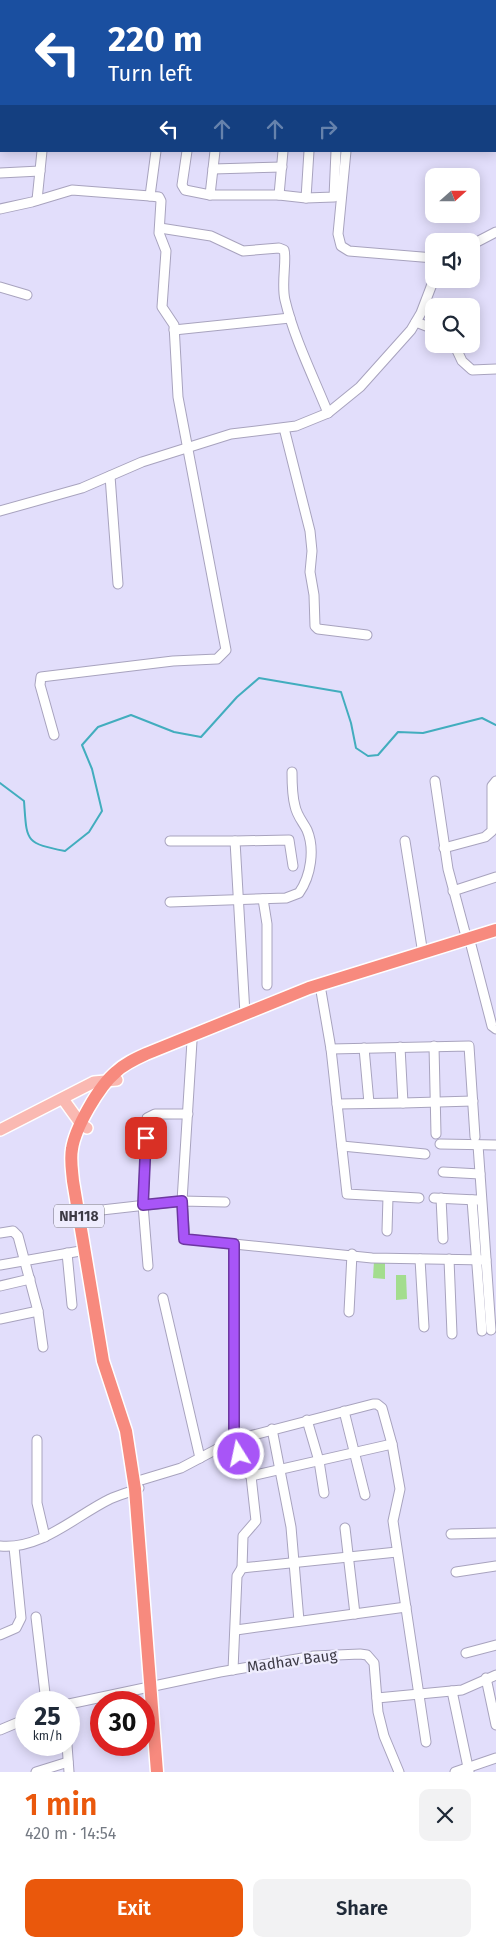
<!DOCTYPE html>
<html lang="en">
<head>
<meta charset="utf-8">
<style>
	:root { --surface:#fff; --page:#f2f2f3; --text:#1f2937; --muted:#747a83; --accent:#ea580c }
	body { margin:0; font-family:"Fira Sans",sans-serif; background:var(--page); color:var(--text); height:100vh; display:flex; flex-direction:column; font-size:19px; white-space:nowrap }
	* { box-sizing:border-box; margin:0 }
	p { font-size:16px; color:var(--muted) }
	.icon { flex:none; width:28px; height:28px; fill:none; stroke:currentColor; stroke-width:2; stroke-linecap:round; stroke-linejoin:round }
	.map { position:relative; height:1772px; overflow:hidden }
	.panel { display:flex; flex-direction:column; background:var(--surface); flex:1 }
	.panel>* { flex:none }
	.banner { position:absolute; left:0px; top:0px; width:496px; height:152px; box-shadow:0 2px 12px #0003; background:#1a4fa0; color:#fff; overflow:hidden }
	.needle { width:32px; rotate:69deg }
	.controls { position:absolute; left:425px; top:168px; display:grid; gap:10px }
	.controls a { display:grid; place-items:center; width:55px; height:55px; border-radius:10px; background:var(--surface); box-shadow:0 2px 12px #0003; font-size:25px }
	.speed { position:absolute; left:15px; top:1691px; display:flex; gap:10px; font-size:25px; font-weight:700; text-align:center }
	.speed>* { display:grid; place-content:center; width:65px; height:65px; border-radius:50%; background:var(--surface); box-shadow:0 2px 12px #0003; line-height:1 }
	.speed small { font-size:12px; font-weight:400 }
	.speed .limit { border:8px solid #d22; background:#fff; color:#111 }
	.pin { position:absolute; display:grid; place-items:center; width:42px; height:42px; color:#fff; margin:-21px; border-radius:10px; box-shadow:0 2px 8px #0006 }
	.me { position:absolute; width:55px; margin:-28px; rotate:350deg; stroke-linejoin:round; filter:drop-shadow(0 0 4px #0008) }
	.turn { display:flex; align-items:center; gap:18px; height:105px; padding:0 25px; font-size:22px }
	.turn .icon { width:65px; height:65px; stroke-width:2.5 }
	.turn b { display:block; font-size:35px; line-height:42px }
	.lanes { display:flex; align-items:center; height:48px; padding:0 25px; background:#0003; justify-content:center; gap:25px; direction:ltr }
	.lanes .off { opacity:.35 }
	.round { display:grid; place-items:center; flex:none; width:52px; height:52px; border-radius:10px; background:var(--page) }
	.headline { display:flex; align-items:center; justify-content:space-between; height:85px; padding:0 25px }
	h1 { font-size:30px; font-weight:600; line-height:38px; color:var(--accent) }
	.primary-button { display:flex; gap:10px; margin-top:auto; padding:10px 25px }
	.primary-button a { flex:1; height:58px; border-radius:10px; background:var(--accent); color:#fff; font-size:20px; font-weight:600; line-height:58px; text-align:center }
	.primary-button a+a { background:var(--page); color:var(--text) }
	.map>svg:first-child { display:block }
	.green { fill:#a3dd8e }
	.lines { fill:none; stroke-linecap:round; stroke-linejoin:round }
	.stream { stroke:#42adbe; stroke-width:2 }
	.minor-casing { stroke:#a8a3be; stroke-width:11 }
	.major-casing { stroke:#fff; stroke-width:14 }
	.highway-casing { stroke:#fff; stroke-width:15 }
	.minor { stroke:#fff; stroke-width:9 }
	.major { stroke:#fab9b2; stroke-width:11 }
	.highway { stroke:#f78a7e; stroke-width:12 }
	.route-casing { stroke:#6d37a1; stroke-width:12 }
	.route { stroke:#a855f7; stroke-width:9 }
	.labels { text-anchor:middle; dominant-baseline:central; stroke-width:4.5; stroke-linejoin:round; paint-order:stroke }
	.shield { fill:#efedfe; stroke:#72707c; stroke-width:1 }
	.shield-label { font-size:14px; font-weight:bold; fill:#3c3a45 }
	.street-label { font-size:15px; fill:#3c3a45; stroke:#efedfe }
</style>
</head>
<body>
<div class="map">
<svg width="496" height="1772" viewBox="0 0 496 1772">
	<rect width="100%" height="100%" fill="#e2defb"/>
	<g class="green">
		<path d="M374,1261H385V1279L373,1278Z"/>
		<path d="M396,1275H406L407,1299L396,1300Z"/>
	</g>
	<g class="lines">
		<path class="stream" d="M0,783L24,801C27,841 24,843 65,851L89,832L102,811L92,769L82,745L98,727L131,715L174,732L201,737L237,697L259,678L341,692L351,723L356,748L368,756L378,755L398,732L423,733L482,718L496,725"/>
		<g class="minor-casing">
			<g id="minor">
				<path d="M36,0V1"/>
				<path d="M316,0L317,1"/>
				<path d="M352,0L353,1"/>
				<path d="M476,0L480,1"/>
				<path d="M80,1V0"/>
				<path d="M102,1V0"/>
				<path d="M174,1V0"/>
				<path d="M208,1L209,0"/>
				<path d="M235,1V0"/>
				<path d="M296,1V0"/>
				<path d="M361,1V0"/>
				<path d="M457,1L459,0"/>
				<path d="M487,1L489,0"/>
				<path d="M0,36L1,42"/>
				<path d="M0,65H1"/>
				<path d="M0,127H1"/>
				<path d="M187,151L182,185L185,190L210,195H279L283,151"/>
				<path d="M346,151L338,234L341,246L349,251L434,258"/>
				<path d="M213,169L282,167"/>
				<path d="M0,173L40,171"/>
				<path d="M210,195L215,151"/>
				<path d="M279,195L306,198L309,151"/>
				<path d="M306,198L334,197L336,151"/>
				<path d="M37,200L42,151"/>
				<path d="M0,209L32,202L72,190L150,196"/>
				<path d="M160,228L211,236L243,251L279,248L284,250C287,259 281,284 285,300C294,338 313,376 328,413"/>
				<path d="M471,245L496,232"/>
				<path d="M0,287L27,295"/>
				<path d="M416,322L434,329"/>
				<path d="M174,330L290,318"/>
				<path d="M454,344L462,361L472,370L496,369"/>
				<path d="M284,428L310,531L312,551L310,572L314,595L315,626L318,629L367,635"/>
				<path d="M110,476L118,584"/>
				<path d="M0,511L82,488L142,462L231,434L296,426L328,413L360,387L411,330L421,313L434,279"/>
				<path d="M54,735L40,685L41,677L173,661L217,659L226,650L178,397L174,325L162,307L166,251L159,233L161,201L159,197L150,196L156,151"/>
				<path d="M435,781L448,869L467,940"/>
				<path d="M170,841H235L245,1014"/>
				<path d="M235,841L289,840L293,866"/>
				<path d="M405,841L423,954"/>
				<path d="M444,848L485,837L492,831V786L496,781"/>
				<path d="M453,891L496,877"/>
				<path d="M263,899L267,924V985"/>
				<path d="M170,902L286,898L299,893C311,876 315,849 307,830C303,822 297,816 295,806C292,795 292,783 292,772"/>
				<path d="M471,945L492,1026L496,1029"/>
				<path d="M321,991L331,1049L347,1194L419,1198"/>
				<path d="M434,1046L436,1134"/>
				<path d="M400,1047L403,1103L473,1101"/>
				<path d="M364,1048L369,1103"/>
				<path d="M331,1049L469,1046L475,1137"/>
				<path d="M337,1104L403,1103"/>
				<path d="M440,1144L496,1145"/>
				<path d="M478,1145L491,1330"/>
				<path d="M342,1146L425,1154"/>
				<path d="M443,1172L480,1174"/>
				<path d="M434,1198L477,1200"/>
				<path d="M441,1198L443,1239"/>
				<path d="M472,1200L482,1331"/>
				<path d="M225,1202L182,1201L185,1239L372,1258L486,1260"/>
				<path d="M84,1212L182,1201L192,1041"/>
				<path d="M387,1231L388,1197"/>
				<path d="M0,1233L13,1231L18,1236L38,1311L43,1347"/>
				<path d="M234,1244V1440L373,1404H377L382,1408L392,1444L400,1489L393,1521L426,1742"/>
				<path d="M67,1253L72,1305"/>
				<path d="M420,1259L424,1327"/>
				<path d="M449,1259L452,1334"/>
				<path d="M0,1265L86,1250"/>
				<path d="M148,1266L143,1205L147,1118L155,1114H188"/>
				<path d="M0,1286L30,1279"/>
				<path d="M163,1298L200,1458"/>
				<path d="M349,1312L352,1254"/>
				<path d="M0,1319L38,1311"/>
				<path d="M344,1411L365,1495"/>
				<path d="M307,1420L319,1461L324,1493"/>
				<path d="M272,1429L291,1527L299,1621"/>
				<path d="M37,1440V1503L45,1537"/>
				<path d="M138,1481L181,1468L234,1440L243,1469L251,1476L392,1444"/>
				<path d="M345,1528L355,1614"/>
				<path d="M451,1534L496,1533"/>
				<path d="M0,1546C41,1550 75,1516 110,1499C119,1495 130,1492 139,1488"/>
				<path d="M242,1568L243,1536L256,1521L251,1476"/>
				<path d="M456,1572L496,1566"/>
				<path d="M36,1617L46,1702"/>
				<path d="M236,1630L406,1607"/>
				<path d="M0,1635L16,1628L21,1618L14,1547"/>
				<path d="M466,1653L496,1645"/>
				<path d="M233,1670L237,1576L242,1568L397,1552"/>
				<path d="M486,1678L496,1725"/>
				<path d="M452,1691L469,1772"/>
				<path d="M377,1698L462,1690L496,1675"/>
				<path d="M69,1704L220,1672L314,1656L360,1654L367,1655L374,1663L378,1712L384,1736L399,1772"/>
				<path d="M0,1730L26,1719"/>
				<path d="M67,1745L69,1772"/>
				<path d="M36,1772L68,1762"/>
				<path d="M455,1772L496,1758"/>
			</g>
		</g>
		<g class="major-casing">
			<g id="major">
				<path d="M63,1099L81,1124L87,1128"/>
				<path d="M0,1130L94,1082L117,1080"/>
			</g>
		</g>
		<g class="highway-casing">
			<path id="highway" d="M157,1772L135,1489L126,1431L103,1361L73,1181C72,1170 70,1159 72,1149C75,1128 99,1086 116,1072C124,1064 135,1059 146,1054L309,988L496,930"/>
		</g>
		<use href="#minor" class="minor"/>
		<use href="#major" class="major"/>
		<use href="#highway" class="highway"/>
	</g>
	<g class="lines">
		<g class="route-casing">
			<path id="route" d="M146,1138L143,1205L182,1201L184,1239L234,1244V1440L239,1454"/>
		</g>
		<use href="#route" class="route"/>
	</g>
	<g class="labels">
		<rect class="shield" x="54" y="1204.5" width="50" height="23" rx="4"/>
		<g class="shield-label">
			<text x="79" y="1216">NH118</text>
		</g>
		<g class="street-label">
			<text transform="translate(292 1661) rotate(-8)">Madhav Baug</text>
		</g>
	</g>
</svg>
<div class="controls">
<a><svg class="needle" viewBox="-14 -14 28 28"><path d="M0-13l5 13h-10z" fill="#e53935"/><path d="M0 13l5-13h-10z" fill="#747a83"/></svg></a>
<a><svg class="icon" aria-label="sound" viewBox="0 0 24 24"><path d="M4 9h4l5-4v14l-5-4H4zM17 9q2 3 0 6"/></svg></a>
<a><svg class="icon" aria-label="search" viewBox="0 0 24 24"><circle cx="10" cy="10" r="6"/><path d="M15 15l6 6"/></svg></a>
</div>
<div class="speed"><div>25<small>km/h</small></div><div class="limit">30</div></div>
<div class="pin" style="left:146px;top:1138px;background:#d93025"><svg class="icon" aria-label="arrive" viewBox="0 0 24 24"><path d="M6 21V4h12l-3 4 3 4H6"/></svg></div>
<svg class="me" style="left:239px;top:1454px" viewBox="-20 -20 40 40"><circle r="17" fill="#a855f7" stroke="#fff" stroke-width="3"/><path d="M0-11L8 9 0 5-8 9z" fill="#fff"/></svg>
<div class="banner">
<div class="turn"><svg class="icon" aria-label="left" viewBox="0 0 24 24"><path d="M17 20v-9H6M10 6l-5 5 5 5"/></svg><div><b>220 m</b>Turn left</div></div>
<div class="lanes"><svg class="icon" aria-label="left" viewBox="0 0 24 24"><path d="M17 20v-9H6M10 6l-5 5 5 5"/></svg><svg class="icon off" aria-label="ahead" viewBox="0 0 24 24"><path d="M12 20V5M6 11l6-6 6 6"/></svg><svg class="icon off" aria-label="ahead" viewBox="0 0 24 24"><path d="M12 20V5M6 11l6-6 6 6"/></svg><svg class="icon off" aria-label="right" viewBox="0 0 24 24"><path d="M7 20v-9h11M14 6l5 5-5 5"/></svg></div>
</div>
</div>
<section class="panel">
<div class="headline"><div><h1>1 min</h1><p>420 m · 14:54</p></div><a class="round"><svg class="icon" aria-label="close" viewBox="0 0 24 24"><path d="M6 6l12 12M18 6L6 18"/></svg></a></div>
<div class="primary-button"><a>Exit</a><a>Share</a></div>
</section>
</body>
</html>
